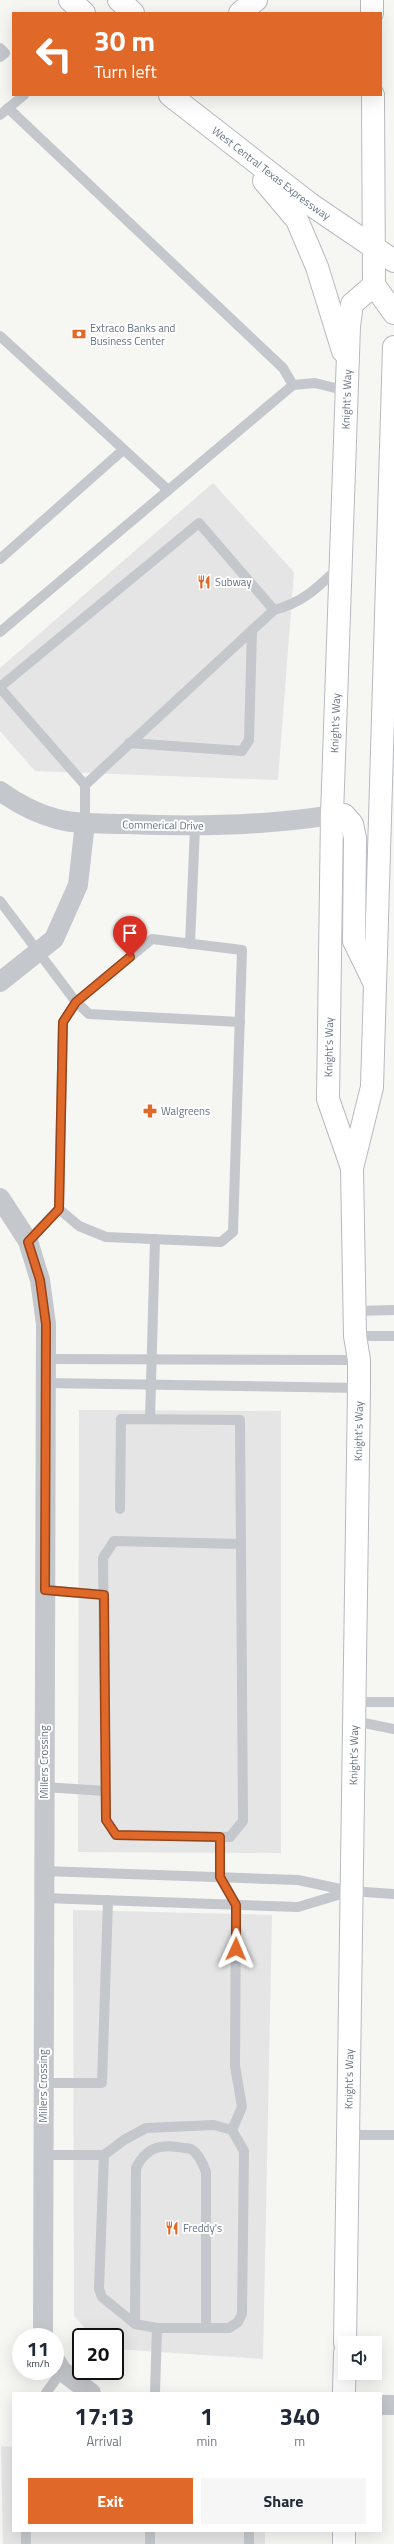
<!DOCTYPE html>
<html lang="en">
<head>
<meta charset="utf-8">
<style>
	:root { --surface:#fff; --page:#f6f6f7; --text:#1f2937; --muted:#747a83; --accent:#e06929 }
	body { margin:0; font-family:"Titillium Web",sans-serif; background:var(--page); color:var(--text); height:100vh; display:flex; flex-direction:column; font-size:15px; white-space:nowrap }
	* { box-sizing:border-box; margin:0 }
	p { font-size:13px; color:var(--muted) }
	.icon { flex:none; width:22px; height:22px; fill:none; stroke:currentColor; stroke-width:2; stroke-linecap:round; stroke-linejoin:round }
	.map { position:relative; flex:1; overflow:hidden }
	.side { position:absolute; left:12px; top:2392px; width:370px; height:140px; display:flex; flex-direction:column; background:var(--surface); border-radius:0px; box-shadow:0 4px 16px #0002 }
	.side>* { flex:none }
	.guide { position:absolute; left:12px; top:12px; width:370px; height:84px; border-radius:0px; box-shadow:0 4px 16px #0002; background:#e06929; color:#fff; overflow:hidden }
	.tools { position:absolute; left:338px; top:2336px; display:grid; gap:8px }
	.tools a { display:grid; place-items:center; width:44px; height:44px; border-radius:0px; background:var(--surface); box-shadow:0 4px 16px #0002; font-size:20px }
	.speed { position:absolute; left:12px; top:2328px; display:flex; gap:8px; font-size:20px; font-weight:700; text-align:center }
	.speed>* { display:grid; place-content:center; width:52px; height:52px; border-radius:50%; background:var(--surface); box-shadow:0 4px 16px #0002; line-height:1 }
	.speed small { font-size:10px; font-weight:400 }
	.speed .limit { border:2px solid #111; border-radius:6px; background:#fff; color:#111 }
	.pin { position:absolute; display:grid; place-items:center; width:34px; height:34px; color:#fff; margin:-41px -17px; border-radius:50% 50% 50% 0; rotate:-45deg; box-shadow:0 0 4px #0007 }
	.pin .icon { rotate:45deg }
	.me { position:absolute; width:44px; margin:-22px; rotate:1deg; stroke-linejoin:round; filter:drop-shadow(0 0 3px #0008) }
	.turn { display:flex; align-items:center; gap:14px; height:84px; padding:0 16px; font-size:18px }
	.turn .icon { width:52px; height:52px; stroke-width:2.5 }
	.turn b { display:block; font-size:28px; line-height:34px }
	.eta { display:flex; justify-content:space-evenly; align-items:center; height:68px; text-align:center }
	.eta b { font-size:24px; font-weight:700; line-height:28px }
	.cta { display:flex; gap:8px; margin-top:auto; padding:8px 16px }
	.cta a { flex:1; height:46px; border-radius:0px; background:var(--accent); color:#fff; font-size:16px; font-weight:700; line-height:46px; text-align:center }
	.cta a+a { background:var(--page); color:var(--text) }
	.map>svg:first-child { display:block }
	.built { fill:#e4e5e4 }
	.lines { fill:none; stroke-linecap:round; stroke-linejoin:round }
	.secondary-casing { stroke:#b6bac0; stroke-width:24 }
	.service { stroke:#c4c7cb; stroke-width:10 }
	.minor { stroke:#c4c7cb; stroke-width:20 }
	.secondary { stroke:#fff; stroke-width:22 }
	.route-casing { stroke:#92441b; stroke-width:10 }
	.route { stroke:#e06929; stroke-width:7 }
	.labels { text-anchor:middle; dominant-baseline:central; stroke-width:4; stroke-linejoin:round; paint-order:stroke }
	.street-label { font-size:11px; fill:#667384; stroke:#fff }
	.poi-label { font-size:11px; fill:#667384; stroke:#fff; text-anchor:start }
</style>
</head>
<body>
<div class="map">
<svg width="394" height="2544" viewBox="0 0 394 2544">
	<rect width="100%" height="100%" fill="#f6f6f3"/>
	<g class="built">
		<path d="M213,483L294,572L278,780L35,771L0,731V668Z"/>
		<path d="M79,1410L281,1411V1853L78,1852Z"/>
		<path d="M73,1910L272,1915L263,2359L115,2349V2337H93L74,2316Z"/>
		<path d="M1,2446L13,2447V2531H265V2544H3Z"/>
	</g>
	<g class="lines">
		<g class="secondary-casing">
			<g id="secondary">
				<path d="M70,0L84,13"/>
				<path d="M119,0L133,13"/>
				<path d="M240,13L256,0"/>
				<path d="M372,13V0"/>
				<path id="s1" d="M170,95L310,204L394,261"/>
				<path d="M373,95L374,285L394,313"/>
				<path d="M264,181L297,220L317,267L343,351"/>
				<path d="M332,815H344L352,824L355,838L354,941L374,982"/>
				<path id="s2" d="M352,1168L328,1099L332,815L349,326L352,304L374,285"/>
				<path id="s3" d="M345,2343L359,1388V1360L355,1336L352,1168L372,1087L394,347"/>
				<path d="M344,2393L345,2353"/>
				<path d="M344,2531V2544"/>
			</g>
		</g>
		<g class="service">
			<path d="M0,48L5,53L0,57"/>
			<path d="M8,108L283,368L293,385"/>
			<path d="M0,115L24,95"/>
			<path d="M0,336L168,490"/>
			<path d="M0,559L123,450"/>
			<path d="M0,632L293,385L315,383L347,391"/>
			<path d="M0,687L199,523L274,610"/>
			<path d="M0,688L85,785L274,610C303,603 318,587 339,567"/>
			<path d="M129,743L242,751L249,740L252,630"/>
			<path d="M85,785V823"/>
			<path d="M0,901L76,1002L89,1014L240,1022"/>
			<path d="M152,939L242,950L233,1232L221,1242L106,1237L79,1226L59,1209L63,1022L76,1002Z"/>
			<path d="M190,944L195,827"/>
			<path d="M28,1241L59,1209"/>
			<path d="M356,1311L394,1310"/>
			<path d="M355,1336H394"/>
			<path d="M46,1359L359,1360"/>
			<path d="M45,1383L359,1388"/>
			<path d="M150,1419L155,1239"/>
			<path d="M120,1509L121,1419L240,1420L243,1821L230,1837L116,1835L106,1820L103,1558L114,1541L241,1544"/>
			<path d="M45,1590L104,1595"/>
			<path d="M354,1702H394"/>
			<path d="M354,1721L394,1729"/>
			<path d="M44,1787L105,1791"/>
			<path d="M220,1837V1877L236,1905L235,2066L242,2107L232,2130"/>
			<path d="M44,1871L298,1880L350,1891L394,1894"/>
			<path d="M44,1898L298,1907L348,1892"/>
			<path d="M43,2083H102L108,1900"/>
			<path d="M348,2135H394"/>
			<path d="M43,2155H104L124,2140L146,2128L214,2125L232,2130L244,2151L242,2314L238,2322L229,2328H157L135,2324L102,2297L99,2289L104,2155"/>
			<path d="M135,2324L136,2168C145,2149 158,2144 178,2147C182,2148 188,2148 191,2149C199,2154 203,2164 206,2172V2328"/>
			<path d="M46,2393L62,2371"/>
			<path d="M155,2393L157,2328"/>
			<path d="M26,2544V2531"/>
			<path d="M150,2544V2531"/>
			<path d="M249,2544V2531"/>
		</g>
		<g class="minor">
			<path d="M0,791C18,804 35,813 57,819C79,825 104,823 126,824C195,827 264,826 332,815"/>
			<path d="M0,982L54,939L78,885L85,823"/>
			<path d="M0,1198L28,1241L40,1280L46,1324L43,2337"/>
			<path d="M55,2360L62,2371L91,2393"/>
			<path d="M381,2405H394"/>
		</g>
		<use href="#secondary" class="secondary"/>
	</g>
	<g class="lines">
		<g class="route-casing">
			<path id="route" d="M130,957L76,1002L63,1022L59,1209L28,1242L40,1280L46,1324L45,1590L104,1595L106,1820L116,1835L220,1837V1877L236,1905V1949"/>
		</g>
		<use href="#route" class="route"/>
	</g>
	<defs>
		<g id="bank-bare" transform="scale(1.08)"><path d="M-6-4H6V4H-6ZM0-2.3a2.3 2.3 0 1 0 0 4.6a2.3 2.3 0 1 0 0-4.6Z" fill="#e06929" stroke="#fff" stroke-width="2.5" paint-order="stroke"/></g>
		<g id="restaurant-bare" transform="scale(1.08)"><path d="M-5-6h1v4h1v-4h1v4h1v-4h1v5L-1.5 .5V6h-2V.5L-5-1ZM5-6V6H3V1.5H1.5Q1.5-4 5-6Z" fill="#e06929" stroke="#fff" stroke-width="2.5" paint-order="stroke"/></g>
		<g id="pharmacy-bare" transform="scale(1.08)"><path d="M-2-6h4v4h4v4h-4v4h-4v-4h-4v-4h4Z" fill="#e06929" stroke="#fff" stroke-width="2.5" paint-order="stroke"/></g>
	</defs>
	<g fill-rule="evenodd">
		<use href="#bank-bare" x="79" y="334"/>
		<use href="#restaurant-bare" x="204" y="582"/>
		<use href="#pharmacy-bare" x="150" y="1111"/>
		<use href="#restaurant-bare" x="172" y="2228"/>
	</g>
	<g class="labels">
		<g class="street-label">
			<text stroke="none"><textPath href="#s1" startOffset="128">West Central Texas Expressway</textPath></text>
			<text stroke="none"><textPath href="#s2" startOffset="773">Knight's Way</textPath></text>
			<text stroke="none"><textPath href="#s2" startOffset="449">Knight's Way</textPath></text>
			<text transform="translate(163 825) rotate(1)">Commerical Drive</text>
			<text stroke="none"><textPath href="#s2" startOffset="125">Knight's Way</textPath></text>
			<text stroke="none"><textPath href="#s3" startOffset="912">Knight's Way</textPath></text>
			<text stroke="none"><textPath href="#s3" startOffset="588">Knight's Way</textPath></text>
			<text transform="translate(44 1762) rotate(-90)">Millers Crossing</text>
			<text stroke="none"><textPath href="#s3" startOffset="264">Knight's Way</textPath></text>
			<text transform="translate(43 2086) rotate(-90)">Millers Crossing</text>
		</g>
		<g class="poi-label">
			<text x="90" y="328">Extraco Banks and<tspan x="90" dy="13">Business Center</tspan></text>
			<text x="215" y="582">Subway</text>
			<text x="161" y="1111">Walgreens</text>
			<text x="183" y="2228">Freddy's</text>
		</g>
	</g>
</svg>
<div class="tools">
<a><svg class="icon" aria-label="sound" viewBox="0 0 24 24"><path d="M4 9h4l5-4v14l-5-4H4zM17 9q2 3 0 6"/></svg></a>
</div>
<div class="speed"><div>11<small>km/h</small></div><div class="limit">20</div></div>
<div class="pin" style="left:130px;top:957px;background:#d93025"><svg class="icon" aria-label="arrive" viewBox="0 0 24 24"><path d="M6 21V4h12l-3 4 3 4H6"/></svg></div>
<svg class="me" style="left:236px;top:1949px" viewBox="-20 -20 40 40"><path d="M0-17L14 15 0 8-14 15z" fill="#e06929" stroke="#fff" stroke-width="4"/></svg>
<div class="guide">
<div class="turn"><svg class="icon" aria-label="left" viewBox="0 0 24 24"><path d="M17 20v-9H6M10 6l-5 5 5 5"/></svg><div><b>30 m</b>Turn left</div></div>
</div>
<section class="side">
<div class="eta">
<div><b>17:13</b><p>Arrival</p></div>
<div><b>1</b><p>min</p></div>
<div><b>340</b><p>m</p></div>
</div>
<div class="cta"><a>Exit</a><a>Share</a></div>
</section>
</div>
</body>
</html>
